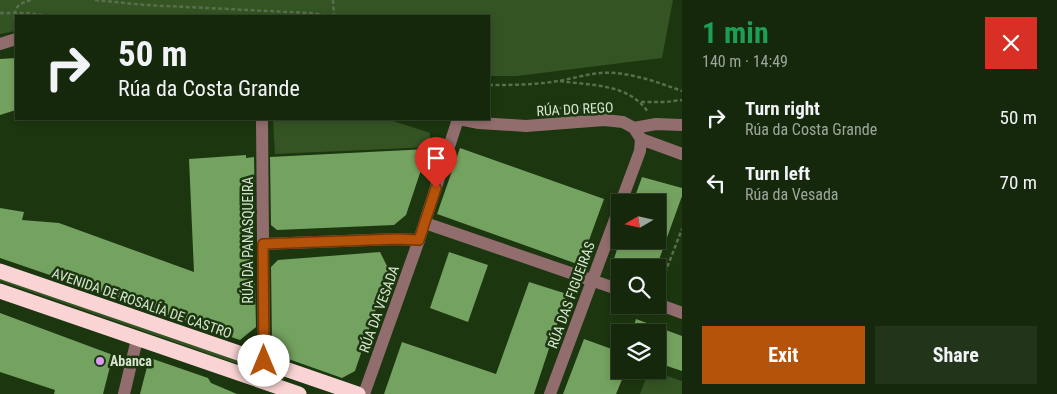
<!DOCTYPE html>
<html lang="en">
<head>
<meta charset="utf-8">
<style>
	:root { --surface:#15280b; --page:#223419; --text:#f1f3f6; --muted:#9da69d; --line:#34442c; --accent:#b45309 }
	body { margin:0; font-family:"Roboto Condensed",sans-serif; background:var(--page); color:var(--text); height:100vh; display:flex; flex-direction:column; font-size:19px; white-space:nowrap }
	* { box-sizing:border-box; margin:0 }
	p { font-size:16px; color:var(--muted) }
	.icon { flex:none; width:28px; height:28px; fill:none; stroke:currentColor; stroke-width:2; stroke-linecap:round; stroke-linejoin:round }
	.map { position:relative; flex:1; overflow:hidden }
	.sheet { display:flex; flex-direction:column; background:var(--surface); width:375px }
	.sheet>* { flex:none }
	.hud { position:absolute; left:15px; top:15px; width:475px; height:105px; border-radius:0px; box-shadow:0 2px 8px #0003,0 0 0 1px var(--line); background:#15280b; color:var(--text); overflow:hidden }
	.needle { width:32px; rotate:261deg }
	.controls { position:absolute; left:611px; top:194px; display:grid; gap:10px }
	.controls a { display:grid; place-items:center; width:55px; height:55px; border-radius:0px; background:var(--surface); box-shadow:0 2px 8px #0003,0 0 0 1px var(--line); font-size:25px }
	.pin { position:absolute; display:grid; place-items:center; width:42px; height:42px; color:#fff; margin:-51px -21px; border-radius:50% 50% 50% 0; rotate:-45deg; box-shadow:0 0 5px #0007 }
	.pin .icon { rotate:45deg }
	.me { position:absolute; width:55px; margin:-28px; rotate:0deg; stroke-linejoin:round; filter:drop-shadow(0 0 4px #0008) }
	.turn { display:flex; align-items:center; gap:18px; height:105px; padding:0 20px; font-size:22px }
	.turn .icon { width:65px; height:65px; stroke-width:2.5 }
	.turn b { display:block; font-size:35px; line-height:42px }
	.round { display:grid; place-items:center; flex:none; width:52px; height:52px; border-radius:0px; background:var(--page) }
	.summary { display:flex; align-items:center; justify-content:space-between; height:85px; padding:0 20px }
	h1 { font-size:30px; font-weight:700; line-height:38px; color:#1e9e55 }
	.action { display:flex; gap:10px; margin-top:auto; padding:10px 20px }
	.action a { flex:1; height:58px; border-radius:0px; background:var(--accent); color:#fff; font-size:20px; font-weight:700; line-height:58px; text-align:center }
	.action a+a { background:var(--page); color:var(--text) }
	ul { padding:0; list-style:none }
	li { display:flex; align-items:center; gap:15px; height:65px; padding:0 20px }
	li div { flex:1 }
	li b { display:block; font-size:19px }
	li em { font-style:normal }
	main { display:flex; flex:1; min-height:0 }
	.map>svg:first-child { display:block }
	.green { fill:#345424 }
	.building { fill:#74a260 }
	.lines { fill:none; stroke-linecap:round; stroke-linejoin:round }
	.path { stroke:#586f4d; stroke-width:2.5; stroke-dasharray:4 2.5; stroke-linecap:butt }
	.minor { stroke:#926d6e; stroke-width:12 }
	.highway { stroke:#fad4d5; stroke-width:15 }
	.route-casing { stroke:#753606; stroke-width:12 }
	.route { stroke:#b45309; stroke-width:9 }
	.poi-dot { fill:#dc99f4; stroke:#1c360f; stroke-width:2 }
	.labels { text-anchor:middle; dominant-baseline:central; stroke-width:5; stroke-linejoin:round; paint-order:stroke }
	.street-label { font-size:14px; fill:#d6e6cf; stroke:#1c360f }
	.poi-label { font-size:14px; font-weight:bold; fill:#d6e6cf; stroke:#1c360f; text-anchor:start }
</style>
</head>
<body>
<main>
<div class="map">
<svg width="682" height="394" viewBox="0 0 682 394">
	<rect width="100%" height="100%" fill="#1c360f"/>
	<g class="green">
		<path d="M0,0H673L662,58L517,76H489V16H16V31L0,34Z"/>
		<path d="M273,119H387L430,133V147L275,154Z"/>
		<path d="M0,277L285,377L284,380L0,281Z"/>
		<path d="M649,370L682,381V394H640Z"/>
	</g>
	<g class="building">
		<path d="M16,58V110L0,115V59Z"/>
		<path d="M460,148L604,199L580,265L437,214Z"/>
		<path d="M428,149L406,215L394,225L277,230L271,225L270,157Z"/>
		<path d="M246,155V158L254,157L255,211L248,205L252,287L255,283L256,327L240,340L0,258V208L24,212L22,220L59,223L194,272L189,159Z"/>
		<path d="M642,177L682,188V196L656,268H611L620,240H658V202H633Z"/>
		<path d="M380,252L389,270L355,371L342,378L280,356L272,344L271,267L278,260Z"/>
		<path d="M449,252L488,265L468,322L430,308Z"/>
		<path d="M529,282L567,294L534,394H384L402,342L496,374Z"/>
		<path d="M0,313L113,355L103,394H54L55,390L0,372Z"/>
		<path d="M636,319L682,336V371L658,363V332H632Z"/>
		<path d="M584,339L620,352V370H626L616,394H563Z"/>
		<path d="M153,359L208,378L211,383L237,394H140L148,363Z"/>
	</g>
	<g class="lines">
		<g class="path">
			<path d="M95,0L145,5L310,13L331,16"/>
			<path d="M333,0L334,16"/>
			<path d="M0,13H27L52,16"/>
			<path d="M16,20H15C13,7 20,2 33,0"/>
			<path d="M560,81C592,86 628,83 648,112"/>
			<path d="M489,85C512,85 535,85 558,81C577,78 595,71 615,73C638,75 660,83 682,91"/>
			<path d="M641,102H666L682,100"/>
			<path d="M551,109L598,105"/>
			<path d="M658,291L682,229"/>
		</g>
		<g class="minor">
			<path d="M0,44L16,39"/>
			<path d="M262,119L264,361"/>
			<path d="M459,119L479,123L526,126L604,120L623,122L634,128L641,139L682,154"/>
			<path d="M634,128L656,124L682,125"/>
			<path d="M621,202L640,151L641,139"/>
			<path d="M425,223L620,290"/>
			<path d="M263,244L396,239L419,240"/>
			<path d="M658,304L682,313"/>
			<path d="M124,394L137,339"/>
			<path d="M364,394L419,240L458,119"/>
			<path d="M550,394L620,206"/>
		</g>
		<g class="highway">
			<path d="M0,271L358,394"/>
			<path d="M0,291L299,394"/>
		</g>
	</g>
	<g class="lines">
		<g class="route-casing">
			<path id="route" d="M264,361L263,244L396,239L419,240L436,188"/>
		</g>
		<use href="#route" class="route"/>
	</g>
	<circle class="poi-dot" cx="100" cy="361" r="5"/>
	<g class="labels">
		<g class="street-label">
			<text transform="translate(575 109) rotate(-3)">RÚA DO REGO</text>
			<text transform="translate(248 240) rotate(-90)">RÚA DA PANASQUEIRA</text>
			<text transform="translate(571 295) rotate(-70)">RÚA DAS FIGUEIRAS</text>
			<text transform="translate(142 303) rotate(19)">AVENIDA DE ROSALÍA DE CASTRO</text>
			<text transform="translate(379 309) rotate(-70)">RÚA DA VESADA</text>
		</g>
		<g class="poi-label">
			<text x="110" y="361">Abanca</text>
		</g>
	</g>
</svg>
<div class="controls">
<a><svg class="needle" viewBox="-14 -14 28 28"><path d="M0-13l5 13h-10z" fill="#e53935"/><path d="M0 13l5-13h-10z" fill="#9da69d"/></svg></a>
<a><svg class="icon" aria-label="search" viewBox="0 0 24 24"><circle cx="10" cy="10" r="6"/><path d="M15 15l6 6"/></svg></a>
<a><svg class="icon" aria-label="layers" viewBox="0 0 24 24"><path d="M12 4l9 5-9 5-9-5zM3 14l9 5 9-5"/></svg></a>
</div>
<div class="pin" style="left:436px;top:188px;background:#d93025"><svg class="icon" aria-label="arrive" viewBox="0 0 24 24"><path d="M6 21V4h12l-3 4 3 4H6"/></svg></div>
<svg class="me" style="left:264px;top:361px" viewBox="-20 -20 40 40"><circle r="19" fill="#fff"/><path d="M0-13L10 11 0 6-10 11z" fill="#b45309"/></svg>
<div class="hud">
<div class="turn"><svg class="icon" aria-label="right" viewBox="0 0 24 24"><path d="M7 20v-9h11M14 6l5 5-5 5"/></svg><div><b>50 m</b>Rúa da Costa Grande</div></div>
</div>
</div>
<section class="sheet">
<div class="summary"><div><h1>1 min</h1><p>140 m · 14:49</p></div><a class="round" style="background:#d93025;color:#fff"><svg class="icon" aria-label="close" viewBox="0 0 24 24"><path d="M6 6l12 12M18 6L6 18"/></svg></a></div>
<ul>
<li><svg class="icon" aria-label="right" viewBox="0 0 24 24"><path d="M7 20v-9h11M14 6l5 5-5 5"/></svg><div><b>Turn right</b><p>Rúa da Costa Grande</p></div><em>50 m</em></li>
<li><svg class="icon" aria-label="left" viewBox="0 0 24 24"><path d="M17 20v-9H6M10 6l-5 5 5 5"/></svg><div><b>Turn left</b><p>Rúa da Vesada</p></div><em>70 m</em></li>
</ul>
<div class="action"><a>Exit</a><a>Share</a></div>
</section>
</main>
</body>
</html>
